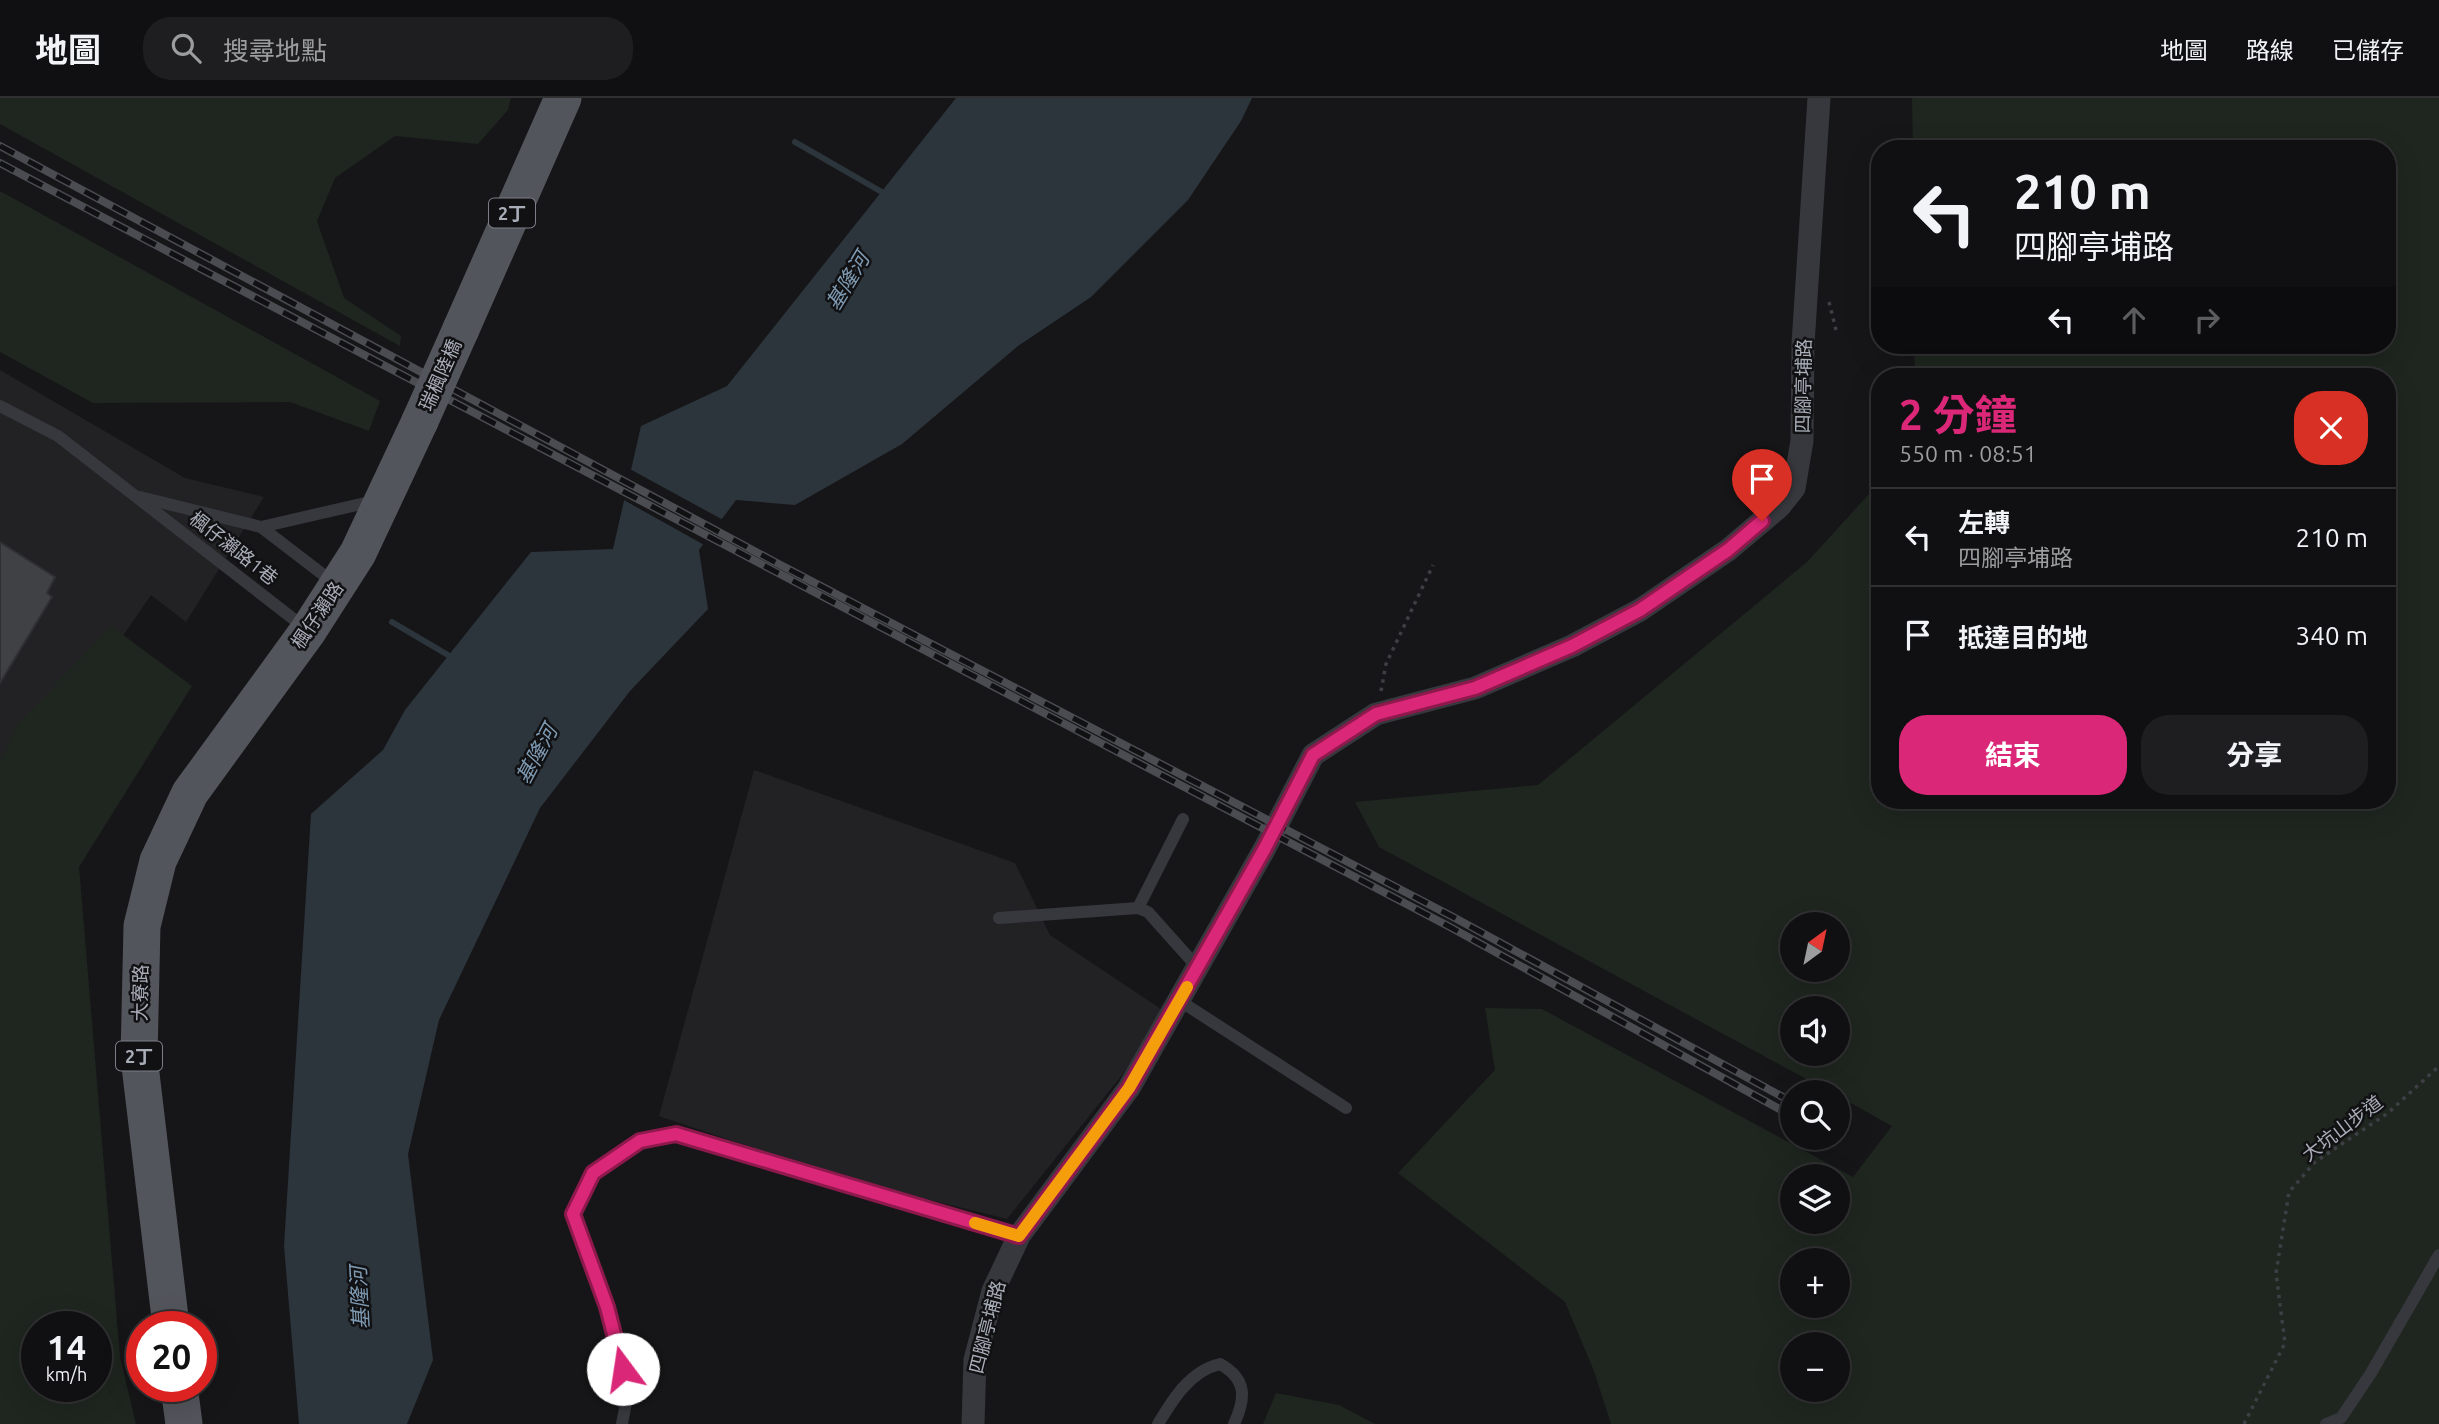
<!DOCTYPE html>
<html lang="zh-TW">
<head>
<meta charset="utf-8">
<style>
	:root { --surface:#101012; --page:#1e1e20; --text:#f1f3f6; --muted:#9c9d9f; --line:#303032; --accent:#db2777 }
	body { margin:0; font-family:Ubuntu,"Noto Sans TC",sans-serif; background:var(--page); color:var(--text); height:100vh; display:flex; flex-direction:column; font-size:26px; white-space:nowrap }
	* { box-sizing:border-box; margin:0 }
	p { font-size:23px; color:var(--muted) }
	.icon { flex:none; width:38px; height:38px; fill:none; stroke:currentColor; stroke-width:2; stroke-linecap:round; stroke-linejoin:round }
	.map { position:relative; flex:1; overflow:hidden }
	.details { position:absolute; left:1871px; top:270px; width:525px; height:441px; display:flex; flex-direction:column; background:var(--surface); border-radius:28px; box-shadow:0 7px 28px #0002,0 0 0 2px var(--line) }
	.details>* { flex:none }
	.hud { position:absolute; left:1871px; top:42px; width:525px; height:214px; border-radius:28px; box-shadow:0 7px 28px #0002,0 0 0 2px var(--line); background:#101012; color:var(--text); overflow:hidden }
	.needle { width:46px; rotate:33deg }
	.buttons { position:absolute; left:1780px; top:814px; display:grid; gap:14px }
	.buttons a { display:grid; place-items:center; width:70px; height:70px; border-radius:50%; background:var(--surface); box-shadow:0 7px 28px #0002,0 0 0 2px var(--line); font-size:35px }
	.speed { position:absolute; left:21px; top:1213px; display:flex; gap:14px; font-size:35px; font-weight:700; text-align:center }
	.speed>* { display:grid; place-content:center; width:91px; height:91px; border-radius:50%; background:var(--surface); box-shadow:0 7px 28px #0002,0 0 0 2px var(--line); line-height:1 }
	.speed small { font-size:18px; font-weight:400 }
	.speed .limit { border:10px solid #d22; background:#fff; color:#111 }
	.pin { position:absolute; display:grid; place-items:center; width:60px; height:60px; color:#fff; margin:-72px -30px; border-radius:50% 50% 50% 0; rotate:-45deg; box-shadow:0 0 7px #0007 }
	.pin .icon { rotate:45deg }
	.me { position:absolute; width:77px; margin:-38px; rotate:346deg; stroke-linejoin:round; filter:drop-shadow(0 0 5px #0008) }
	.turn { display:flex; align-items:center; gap:24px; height:147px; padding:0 28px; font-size:32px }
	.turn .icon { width:91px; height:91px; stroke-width:2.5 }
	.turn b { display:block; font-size:49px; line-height:60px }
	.lanes { display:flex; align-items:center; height:66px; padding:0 28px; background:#0003; justify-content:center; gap:35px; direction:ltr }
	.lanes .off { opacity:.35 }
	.round { display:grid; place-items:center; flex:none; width:74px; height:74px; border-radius:28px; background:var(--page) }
	.headline { display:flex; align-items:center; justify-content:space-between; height:119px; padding:0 28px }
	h1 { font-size:42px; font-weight:700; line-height:52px; color:var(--accent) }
	.button { display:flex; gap:14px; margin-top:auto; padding:14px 28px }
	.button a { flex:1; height:80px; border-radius:28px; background:var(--accent); color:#fff; font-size:28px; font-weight:700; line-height:80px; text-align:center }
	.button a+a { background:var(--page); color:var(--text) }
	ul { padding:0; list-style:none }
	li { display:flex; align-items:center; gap:21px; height:98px; padding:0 28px; border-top:2px solid var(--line) }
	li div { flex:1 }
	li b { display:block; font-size:26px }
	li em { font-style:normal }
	header { display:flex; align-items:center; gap:42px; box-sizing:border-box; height:98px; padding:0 35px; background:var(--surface); border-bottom:2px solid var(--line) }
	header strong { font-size:33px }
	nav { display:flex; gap:38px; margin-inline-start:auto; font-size:24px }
	.search { width:490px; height:63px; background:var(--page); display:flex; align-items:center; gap:18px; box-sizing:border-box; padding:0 24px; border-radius:28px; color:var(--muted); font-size:26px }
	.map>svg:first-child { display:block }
	.built { fill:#222225 }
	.green { fill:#1e261f; fill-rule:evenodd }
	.water { fill:#2c353c }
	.pier { fill:#161618 }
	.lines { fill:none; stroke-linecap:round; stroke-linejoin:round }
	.stream { stroke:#2c353c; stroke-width:6 }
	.building { fill:#404145; stroke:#303034; stroke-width:2 }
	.path { stroke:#3d3f44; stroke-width:3.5; stroke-dasharray:3.5 5; stroke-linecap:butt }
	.service { stroke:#37383d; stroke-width:12 }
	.minor { stroke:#37383d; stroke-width:23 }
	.primary { stroke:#53555c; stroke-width:37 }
	.rail-casing { stroke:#4a4c52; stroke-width:8 }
	.rail { stroke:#111113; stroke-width:5; stroke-dasharray:16; stroke-linecap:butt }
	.primary-bridge { stroke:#53555c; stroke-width:37 }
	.route-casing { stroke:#8e194d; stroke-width:18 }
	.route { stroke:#db2777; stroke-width:12 }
	.slow { stroke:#f59e0b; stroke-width:12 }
	.labels { text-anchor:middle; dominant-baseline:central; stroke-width:5; stroke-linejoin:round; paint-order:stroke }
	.shield { fill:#111113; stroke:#7b7e86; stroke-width:2 }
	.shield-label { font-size:18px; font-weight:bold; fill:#a8adb8 }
	.street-label { font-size:19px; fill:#a8adb8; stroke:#111113 }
	.water-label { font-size:21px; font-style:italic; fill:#7f9bb3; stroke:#111113 }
</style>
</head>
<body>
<header>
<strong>地圖</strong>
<div class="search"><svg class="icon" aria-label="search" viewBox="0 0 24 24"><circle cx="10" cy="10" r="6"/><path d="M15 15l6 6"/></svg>搜尋地點</div>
<nav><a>地圖</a><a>路線</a><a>已儲存</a></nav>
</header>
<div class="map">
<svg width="2439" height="1326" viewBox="0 0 2439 1326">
	<rect width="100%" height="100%" fill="#161618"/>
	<g class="built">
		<path d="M0,272L185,380L264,399L186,524L151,497L0,717Z"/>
		<path d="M754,672L1015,765L1050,837L1161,911L1126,972L1007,1121L842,1080L659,1018Z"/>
	</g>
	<g class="green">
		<path d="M0,0H511L508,12L478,46L395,38L335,80L317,123L344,200L401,238L400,248L0,26Z"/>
		<path d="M1912,0H2439V1326H1611L1594,1273L1565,1204L1398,1075L1495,972L1485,910L1542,911L1853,1079L1892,1028L1838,998V994H1830L1379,749L1355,704L1538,687L1807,464L1879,385L1880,702H2387V278H1915L1914,247H2387V51H1913ZM1792,826H1838V872H1792ZM1792,910H1838V956H1792ZM1792,1078H1838V1124H1792ZM1792,1162H1838V1208H1792ZM1792,1246H1838V1292H1792Z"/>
		<path d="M0,93L380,303L369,333L290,304L93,305L0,254Z"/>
		<path d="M111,528L192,588L79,769L120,1259L136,1326H0V664L17,627ZM37,1228H96V1288H37Z"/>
		<path d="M1276,1295L1339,1307L1375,1326H1263Z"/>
	</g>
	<path class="water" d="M956,0H1252L1241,23L1188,102L1091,199L1018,248L902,346L795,407L736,402L699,452L708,511L630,593L540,710L439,922L408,1056L433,1262L407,1326H299L284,1148L311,716L383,652L405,612L531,454L613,451L641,328L727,288Z"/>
	<path class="pier" d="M628,370L725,423L706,448L622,401Z"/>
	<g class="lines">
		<g class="stream">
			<path d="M795,44L887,97"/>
			<path d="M392,524L453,560"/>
		</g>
	</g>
	<path class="building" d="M0,444L55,479L47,495L52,499L0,585Z"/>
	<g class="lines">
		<g class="path">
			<path d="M1829,204L1836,232"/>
			<path d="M1381,593L1386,566L1433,467"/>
			<path d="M2244,1326L2285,1245L2276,1175L2289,1094L2315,1064L2388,1015L2439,968"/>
		</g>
		<g class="service">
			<path d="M0,308L58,338L305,530"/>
			<path d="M140,399L261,429L374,403"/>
			<path d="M261,429L334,485"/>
			<path d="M1138,810L1183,721"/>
			<path d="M999,820L1138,810L1148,814L1198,870"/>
			<path d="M1180,903L1346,1010"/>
			<path d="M622,1326C624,1314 628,1300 627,1288C622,1229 592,1171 573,1116L593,1075L641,1043L675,1036L1019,1138"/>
			<path d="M1158,1326C1173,1301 1190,1273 1220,1266C1247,1281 1246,1300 1234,1326"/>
			<path d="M2326,1326L2341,1320L2371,1275L2439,1157"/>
		</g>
		<path class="minor" d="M973,1326L975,1262L993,1193L1019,1138L1129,990L1265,750L1313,657L1376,616L1475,590L1572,548L1640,512L1728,452L1779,409L1794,390L1802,343L1803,246L1819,0"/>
		<g class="primary">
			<path d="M461,231L563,0"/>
			<path d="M171,1228L139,959L142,828L158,763L190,695L308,533L358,455L420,323"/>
			<path d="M179,1288L184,1326"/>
		</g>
		<g class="rail-casing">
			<g id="rail">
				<path d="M0,48L773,463L1455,820L1792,1004"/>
				<path d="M0,65L1450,829L1792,1018"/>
			</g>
		</g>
		<use href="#rail" class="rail"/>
		<path class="primary-bridge" d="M420,323L461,231"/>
	</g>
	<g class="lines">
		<g class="route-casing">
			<path id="route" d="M623,1271L607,1209L573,1116L593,1075L640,1043L676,1036L1019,1138L1129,990L1265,750L1313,657L1376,616L1475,590L1572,548L1640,512L1728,452L1762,423"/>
		</g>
		<use href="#route" class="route"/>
		<path class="slow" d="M975,1125L1019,1138L1129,990L1187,889"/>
	</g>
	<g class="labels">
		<g class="shield">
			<rect x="489" y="100.5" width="46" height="29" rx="5"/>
			<rect x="116" y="943.5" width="46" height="29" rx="5"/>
		</g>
		<g class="shield-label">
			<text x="512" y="115">2丁</text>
			<text x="139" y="958">2丁</text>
		</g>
		<g class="street-label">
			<text transform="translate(440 277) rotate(-66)">瑞楓陸橋</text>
			<text transform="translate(1803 288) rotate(-89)">四腳亭埔路</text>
			<text transform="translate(234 450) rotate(38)">楓仔瀨路1巷</text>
			<text transform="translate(317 517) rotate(-56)">楓仔瀨路</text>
			<text transform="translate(140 895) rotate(-89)">大寮路</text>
			<text transform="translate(2342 1030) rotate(-37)">大坑山步道</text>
			<text transform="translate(987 1229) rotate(-76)">四腳亭埔路</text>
		</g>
		<g class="water-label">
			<text transform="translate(847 183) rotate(-59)">基隆河</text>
			<text transform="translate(536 656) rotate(-62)">基隆河</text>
			<text transform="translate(359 1200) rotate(-93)">基隆河</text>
		</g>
	</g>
</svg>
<div class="buttons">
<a><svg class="needle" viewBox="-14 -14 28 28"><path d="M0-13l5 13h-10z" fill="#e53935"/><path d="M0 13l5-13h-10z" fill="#9c9d9f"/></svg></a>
<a><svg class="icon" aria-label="sound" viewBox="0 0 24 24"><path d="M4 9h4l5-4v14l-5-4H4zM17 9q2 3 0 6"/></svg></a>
<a><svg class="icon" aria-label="search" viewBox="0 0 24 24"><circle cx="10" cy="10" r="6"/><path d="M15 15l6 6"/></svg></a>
<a><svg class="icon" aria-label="layers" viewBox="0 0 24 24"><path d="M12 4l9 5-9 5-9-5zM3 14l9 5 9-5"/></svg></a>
<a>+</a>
<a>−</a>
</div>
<div class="speed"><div>14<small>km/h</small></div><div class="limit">20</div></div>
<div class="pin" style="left:1762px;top:423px;background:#d93025"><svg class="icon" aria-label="arrive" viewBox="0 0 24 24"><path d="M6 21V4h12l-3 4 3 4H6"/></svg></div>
<svg class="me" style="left:623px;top:1271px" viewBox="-20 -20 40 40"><circle r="19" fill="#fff"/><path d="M0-13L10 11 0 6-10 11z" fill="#db2777"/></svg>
<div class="hud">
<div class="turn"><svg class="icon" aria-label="left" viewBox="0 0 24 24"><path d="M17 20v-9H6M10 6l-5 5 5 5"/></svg><div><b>210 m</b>四腳亭埔路</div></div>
<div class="lanes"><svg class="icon" aria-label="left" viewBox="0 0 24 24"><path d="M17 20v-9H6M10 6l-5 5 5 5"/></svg><svg class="icon off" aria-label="ahead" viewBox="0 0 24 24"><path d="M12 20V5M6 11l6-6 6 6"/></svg><svg class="icon off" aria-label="right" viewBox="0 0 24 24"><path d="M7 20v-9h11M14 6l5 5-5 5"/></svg></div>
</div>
<section class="details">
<div class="headline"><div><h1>2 分鐘</h1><p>550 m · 08:51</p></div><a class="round" style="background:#d93025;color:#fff"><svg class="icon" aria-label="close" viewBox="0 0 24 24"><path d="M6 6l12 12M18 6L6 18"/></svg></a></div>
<ul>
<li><svg class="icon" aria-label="left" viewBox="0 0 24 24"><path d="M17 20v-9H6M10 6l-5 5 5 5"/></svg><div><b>左轉</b><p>四腳亭埔路</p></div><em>210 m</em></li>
<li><svg class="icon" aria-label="arrive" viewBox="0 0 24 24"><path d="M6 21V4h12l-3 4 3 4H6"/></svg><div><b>抵達目的地</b></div><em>340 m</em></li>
</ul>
<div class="button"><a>結束</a><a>分享</a></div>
</section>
</div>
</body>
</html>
